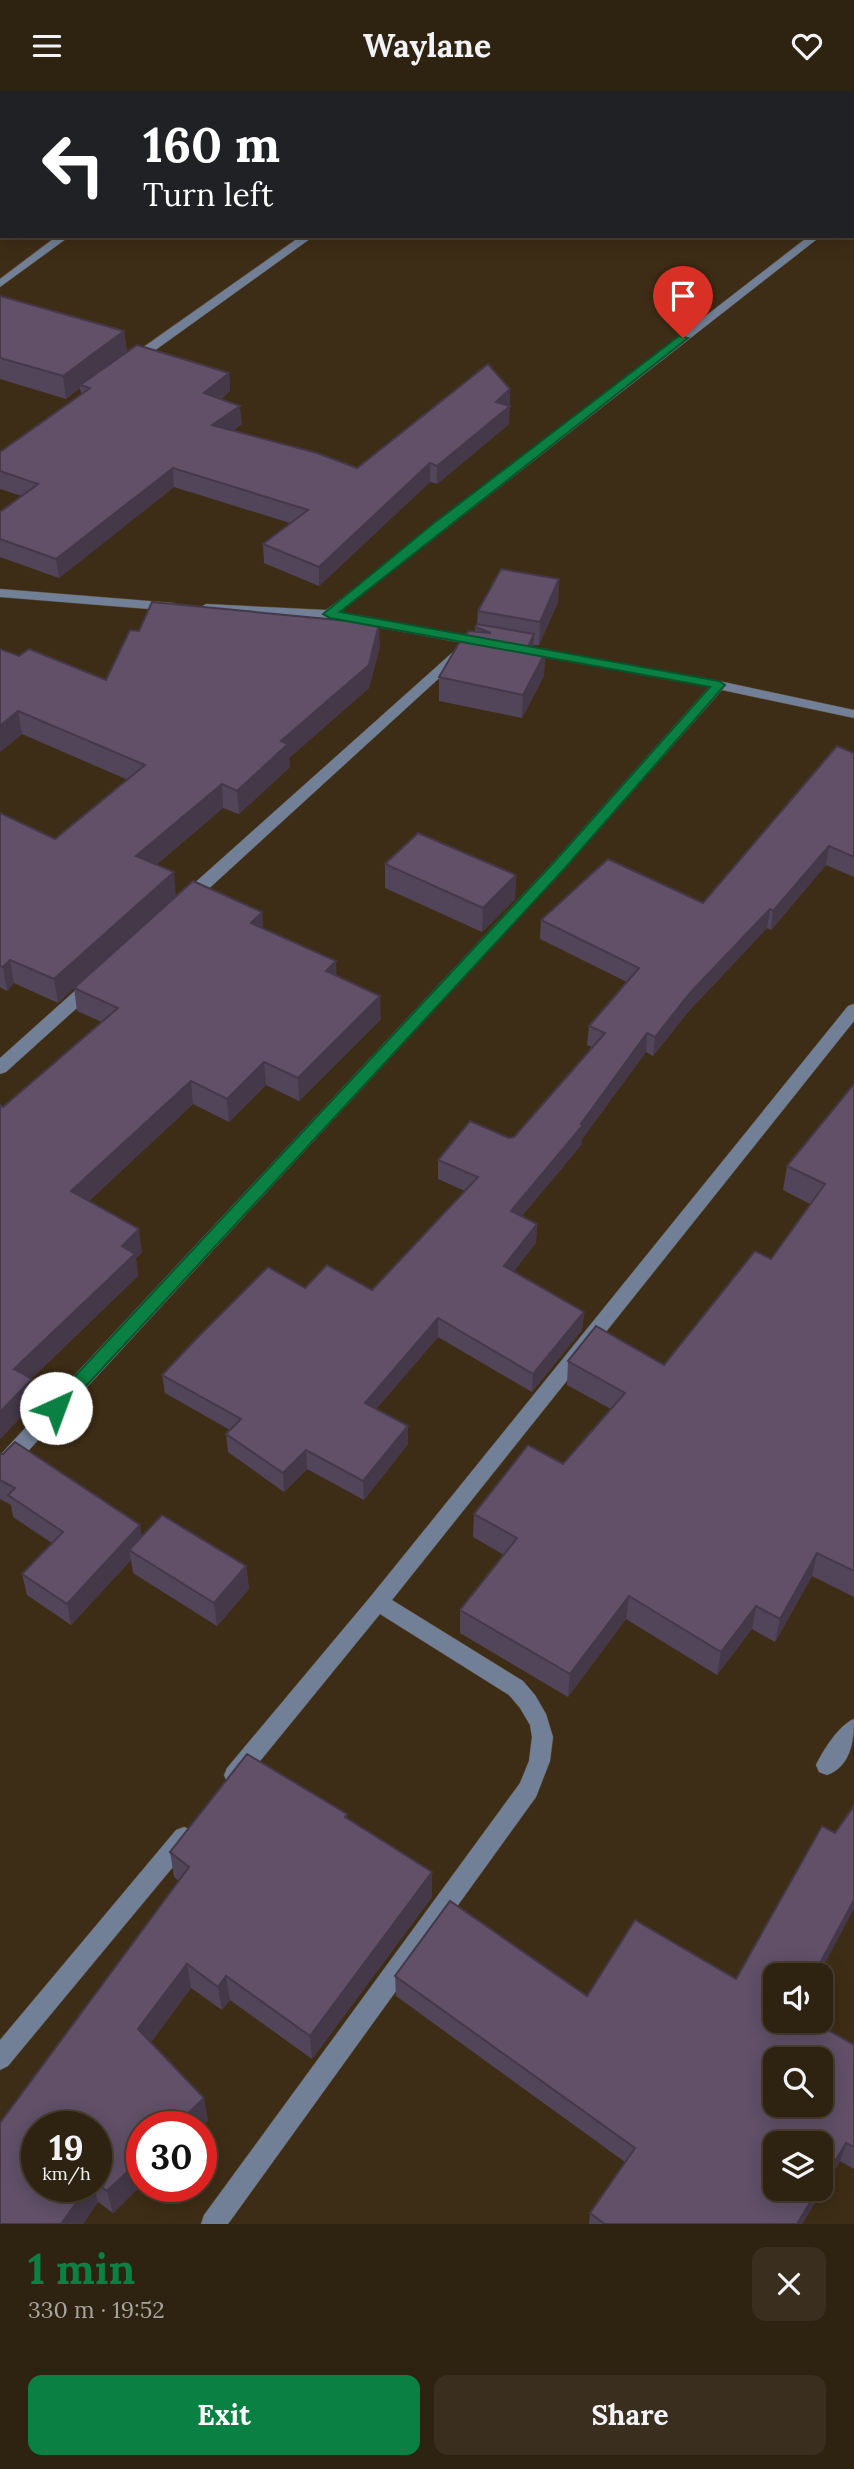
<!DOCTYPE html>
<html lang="en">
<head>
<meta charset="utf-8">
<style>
	:root { --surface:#2e2210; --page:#3a2f1e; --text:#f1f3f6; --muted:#a7a49f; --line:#493f30; --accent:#0b8043 }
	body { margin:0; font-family:Lora,serif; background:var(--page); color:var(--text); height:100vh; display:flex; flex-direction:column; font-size:26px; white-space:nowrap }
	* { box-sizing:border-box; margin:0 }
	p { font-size:23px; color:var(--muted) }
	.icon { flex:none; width:38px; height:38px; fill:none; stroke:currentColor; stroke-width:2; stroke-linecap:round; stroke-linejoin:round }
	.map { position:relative; height:2133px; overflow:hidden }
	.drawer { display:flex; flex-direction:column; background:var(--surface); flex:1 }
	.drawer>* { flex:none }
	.guide { position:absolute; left:0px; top:0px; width:854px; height:147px; box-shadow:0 4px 18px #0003,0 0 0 2px var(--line); background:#202124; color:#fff; overflow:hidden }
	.buttons { position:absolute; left:763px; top:1872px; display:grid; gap:14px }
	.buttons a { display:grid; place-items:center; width:70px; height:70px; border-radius:14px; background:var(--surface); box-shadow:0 4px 18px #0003,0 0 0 2px var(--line); font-size:35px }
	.speed { position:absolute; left:21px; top:2020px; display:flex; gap:14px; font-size:35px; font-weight:700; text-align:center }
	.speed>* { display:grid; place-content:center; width:91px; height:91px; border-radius:50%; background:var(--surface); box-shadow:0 4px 18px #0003,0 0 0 2px var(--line); line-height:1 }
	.speed small { font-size:18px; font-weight:400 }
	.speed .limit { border:10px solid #d22; background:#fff; color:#111 }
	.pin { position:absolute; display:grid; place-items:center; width:60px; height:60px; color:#fff; margin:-72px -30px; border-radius:50% 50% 50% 0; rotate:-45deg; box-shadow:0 0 7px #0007 }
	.pin .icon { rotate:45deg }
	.me { position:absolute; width:77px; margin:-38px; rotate:43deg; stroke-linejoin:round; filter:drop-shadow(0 0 5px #0008) }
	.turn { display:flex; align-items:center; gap:24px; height:147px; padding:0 28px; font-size:32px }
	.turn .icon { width:91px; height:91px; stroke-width:2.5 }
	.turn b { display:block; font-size:49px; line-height:60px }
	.round { display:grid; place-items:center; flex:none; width:74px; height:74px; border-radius:14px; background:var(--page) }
	.headline { display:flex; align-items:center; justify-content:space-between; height:119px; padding:0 28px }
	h1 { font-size:42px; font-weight:700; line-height:52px; color:var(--accent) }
	.action { display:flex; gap:14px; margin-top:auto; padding:14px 28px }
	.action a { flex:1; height:80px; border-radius:14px; background:var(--accent); color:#fff; font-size:28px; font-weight:700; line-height:80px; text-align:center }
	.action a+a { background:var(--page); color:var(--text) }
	header { display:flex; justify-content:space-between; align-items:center; height:91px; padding:0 28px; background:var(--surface); font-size:32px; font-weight:700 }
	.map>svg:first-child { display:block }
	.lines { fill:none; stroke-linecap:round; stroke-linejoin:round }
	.minor-casing { stroke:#5b4b35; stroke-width:1 }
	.minor { fill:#728097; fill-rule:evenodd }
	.wall { fill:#534559; fill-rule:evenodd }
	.shaded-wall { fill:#443849 }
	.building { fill:#615068; stroke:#443849; stroke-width:2; fill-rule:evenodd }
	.route { fill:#0b8043; stroke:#07532c; stroke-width:2 }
</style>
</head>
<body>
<header><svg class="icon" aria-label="menu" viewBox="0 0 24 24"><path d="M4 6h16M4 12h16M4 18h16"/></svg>Waylane<svg class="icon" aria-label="heart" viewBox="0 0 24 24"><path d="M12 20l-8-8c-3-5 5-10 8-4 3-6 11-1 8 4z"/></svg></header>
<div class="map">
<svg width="854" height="2133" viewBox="0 0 854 2133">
	<rect width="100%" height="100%" fill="#3e2d16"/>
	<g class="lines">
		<g class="minor-casing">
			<g id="minor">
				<path d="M264,0H275L263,2Z"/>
				<path d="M509,0H518L519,2H508Z"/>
				<path d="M852,113H854L852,120Z"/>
				<path d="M57,145H70L0,196V188Z"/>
				<path d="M301,145H314L136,273H128V267Z"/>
				<path d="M809,145H821L340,521L719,590L854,619V627L722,599L565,777L7,1383L0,1385V1364L555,769L709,596L472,553L471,558L192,813H180L178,809L180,805L463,552L329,527L206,521L199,517L206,513L326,519Z"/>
				<path d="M0,498L174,512L181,516L174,520L0,506Z"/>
				<path d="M93,887L101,893L99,897L6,981L0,983V967L87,889Z"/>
				<path d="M854,913V930L392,1509L523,1590L535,1604L546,1623L553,1646L550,1670L536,1706L228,2133H201L204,2124L520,1692L529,1670L532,1646L530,1634L520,1617L509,1604L380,1523L243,1691L235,1694L227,1691L224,1684L227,1677L371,1505L848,915Z"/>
				<path d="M854,1628C854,1650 851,1675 827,1684L819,1681L816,1674C823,1659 839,1634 854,1628Z"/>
				<path d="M184,1736L192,1739L195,1746L192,1753L8,1975L0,1979V1949L176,1739Z"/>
			</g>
		</g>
		<use href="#minor" class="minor"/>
	</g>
	<g class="wall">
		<path d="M0,205L124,240L127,261L229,282L230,300L221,308L242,333L232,340L357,377L510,298L509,333L437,393L430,391L319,495L264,472L263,453L290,432L174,396L59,487L0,466V421L22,405L0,398V361L81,303L80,297L66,308L0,288Z"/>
		<path d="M559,488L558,511L539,554H534L533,559L545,562L544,585L522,627L439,610V586L475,541V536L477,533L478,520Z"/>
		<path d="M380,555L369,597L289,667L290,676L239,723L223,717L156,774L176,805L264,838L336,884L381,928L299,1010L266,994L229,1031L193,1013L89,1110L142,1161L136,1167L138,1185L31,1288L36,1310L0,1348L3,1016L102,931L77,920L74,897L58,912L14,892L7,900L0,896V722L55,748L128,689L22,643L0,661V558L19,565L106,589Z"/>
		<path d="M854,662V786L826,774L771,839L767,837L688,921L653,965L646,961L582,1048V1053L522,1125L537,1133L536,1152L514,1180L584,1221L582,1239L532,1301L438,1246L376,1318L408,1353L364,1409L307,1378L284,1401L228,1361L226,1343L230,1339L165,1302L162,1284L305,1197L372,1199L465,1100L438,1088V1069L514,1046L592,956L587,954L589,935L627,891L540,848L541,829L703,812Z"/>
		<path d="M385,773L516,784L515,808L482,841L385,797Z"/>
		<path d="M854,993V1506L812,1485L775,1551L752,1538L717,1584L626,1528L568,1606L460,1542V1519L504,1464L473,1446L474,1423L563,1373L611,1318L567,1294L568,1270L664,1274L771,1168L810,1113L783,1099L787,1075Z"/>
		<path d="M0,1363L141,1446L246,1475L249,1498L217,1535L133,1482L131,1469L71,1534L27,1504L22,1483L52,1452L13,1426L11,1414L0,1408Z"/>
		<path d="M347,1723V1727L432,1806L312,1968L230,1909L222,1919L191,1897L151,1951L208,2029L113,2122L98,2111L83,2133H0L179,1790L174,1786L170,1761ZM96,2035V2095H37Z"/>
		<path d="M395,1885L587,1905L775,1930L854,1954V2078L840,2070L802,2133H589L590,2122L625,2071L396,1905Z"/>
	</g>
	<g class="shaded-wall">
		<path d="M124,240L127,263L80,294V297L66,308L63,285Z"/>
		<path d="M229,282L230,300L205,320L204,302Z"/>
		<path d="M510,298L509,333L437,393V375L496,311Z"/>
		<path d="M240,315L242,333L214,353L212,334Z"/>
		<path d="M430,372V391L319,495V476Z"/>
		<path d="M173,377L174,396L59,487L56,468Z"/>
		<path d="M559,488L558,511L539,554L540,531Z"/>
		<path d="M379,533L380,555L369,597L289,667L290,676L239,723L237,700L281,650Z"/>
		<path d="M534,543L533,567L527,558Z"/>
		<path d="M545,562L544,585L522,627L523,604Z"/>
		<path d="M18,620L22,643L0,661V635Z"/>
		<path d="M222,693L223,717L139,788L136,765Z"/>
		<path d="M829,755L826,774L771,839L773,820Z"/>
		<path d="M174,781L176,805L58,912L54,888Z"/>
		<path d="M516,784L515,808L482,841L483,817Z"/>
		<path d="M770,818L767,837L688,921L653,965L655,946L690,902Z"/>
		<path d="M262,821L264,844L251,832Z"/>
		<path d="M10,869L14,892L7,900L3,876Z"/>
		<path d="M336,870L337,893L326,880Z"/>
		<path d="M380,905L381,928L299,1010L298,987Z"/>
		<path d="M647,942L646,961L582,1048V1053L510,1139L511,1120L581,1033Z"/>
		<path d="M264,971L266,994L229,1031L227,1008Z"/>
		<path d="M191,990L193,1013L75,1123L71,1100Z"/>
		<path d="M537,1133L536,1152L503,1194L504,1175Z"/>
		<path d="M139,1138L142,1161L136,1167L138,1185L18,1300L14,1278L122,1155Z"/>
		<path d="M584,1221L582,1239L532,1301L533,1283Z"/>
		<path d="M438,1227V1246L365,1331V1312Z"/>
		<path d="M32,1288L36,1310L0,1348V1321Z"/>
		<path d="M408,1335V1353L364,1409L363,1390Z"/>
		<path d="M306,1359L307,1378L284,1401L283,1382Z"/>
		<path d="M140,1434L143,1456L129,1459L131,1469L71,1534L67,1513Z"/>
		<path d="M817,1462L812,1485L775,1551L780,1528Z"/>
		<path d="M246,1475L249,1498L217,1535L214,1512Z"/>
		<path d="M629,1505L626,1528L568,1606L570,1583Z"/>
		<path d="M756,1515L752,1538L717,1584L721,1561Z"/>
		<path d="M432,1781V1806L312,1968L310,1945Z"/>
		<path d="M854,1809V1818L818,1885H813Z"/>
		<path d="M187,1873L191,1897L143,1961L138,1938Z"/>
		<path d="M226,1885L230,1909L222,1919L218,1896Z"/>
		<path d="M204,2007L208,2029L201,2036L175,2035Z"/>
		<path d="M846,2052L840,2070L802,2133H797L818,2098H821V2094Z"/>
		<path d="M142,2067V2094L113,2122L107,2100Z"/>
		<path d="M88,2095H94L98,2111L83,2133H61Z"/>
	</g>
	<g class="building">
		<path d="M0,205L124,240L63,285L0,267Z"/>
		<path d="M137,254L229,282L204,302L240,315L212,334L317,362L357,377L488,273L510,298L496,311L510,315L437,375L430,372L319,476L263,453L308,419L173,377L56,468L0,448V421L38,393L0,380V361L90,297L80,294Z"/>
		<path d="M501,478L559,488L540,531L478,520Z"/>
		<path d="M152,511L379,533L369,574L281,650L288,653L237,700L222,693L136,765L174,781L54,888L10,869L3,876L0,875V722L55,748L145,674L18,620L0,635V558L19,565L29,558L106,589L130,539L139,540Z"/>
		<path d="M477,533L534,543L527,558L545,562L523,604L439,586L462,547L469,540L491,542L475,536Z"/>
		<path d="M837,655L854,662V766L829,755L773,820L770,818L690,902L655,946L647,942L581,1033L583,1034L511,1120L537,1133L504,1175L584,1221L533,1283L438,1227L365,1312L408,1335L363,1390L306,1359L283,1382L226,1343L241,1328L162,1284L201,1243L268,1176L305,1197L327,1174L372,1199L478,1086L438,1069L470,1030L509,1047L514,1046L605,942L589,935L639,877L541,829L608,768L703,812Z"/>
		<path d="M418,742L516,784L483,817L385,773Z"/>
		<path d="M193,790L262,821L251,832L336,870L326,880L380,905L298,987L264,971L227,1008L191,990L71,1100L139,1138L122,1155L135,1163L14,1278L32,1288L0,1321V1014L3,1016L118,917L74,897Z"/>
		<path d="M854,993V1480L817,1462L780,1528L756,1515L721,1561L629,1505L570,1583L460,1519L517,1447L474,1423L528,1354L563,1373L625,1302L568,1270L596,1235L664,1274L755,1160L771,1168L825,1093L787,1075Z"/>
		<path d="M15,1351L140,1434L67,1513L22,1483L63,1441L8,1404L15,1397L0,1389V1363H3Z"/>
		<path d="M162,1424L246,1475L214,1512L129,1459Z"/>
		<path d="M247,1663L347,1723L345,1726L432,1781L310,1945L226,1885L218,1896L187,1873L138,1938L204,2007L175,2035H142V2067L107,2100L96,2092V2035H37V2095H88L61,2133H0V2032L189,1776L170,1761Z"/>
		<path d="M854,1715V1809L813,1885H775V1930H812L854,1954V2056L846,2052L821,2094V2053H775V2098H818L797,2133H605L590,2122L635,2057L395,1885L450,1810L587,1905L635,1829L736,1888L822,1735L835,1742ZM775,1969H821V2014H775Z"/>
	</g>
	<path class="route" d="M679,245L688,247L340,521L719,590L725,594L565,777L62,1321H50L47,1317L50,1312L555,770L710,596L330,527L323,523L434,432Z"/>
</svg>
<div class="buttons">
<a><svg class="icon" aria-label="sound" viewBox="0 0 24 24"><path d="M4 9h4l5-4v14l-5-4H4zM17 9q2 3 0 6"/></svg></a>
<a><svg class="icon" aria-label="search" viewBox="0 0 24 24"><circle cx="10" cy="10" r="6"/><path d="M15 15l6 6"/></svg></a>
<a><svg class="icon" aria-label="layers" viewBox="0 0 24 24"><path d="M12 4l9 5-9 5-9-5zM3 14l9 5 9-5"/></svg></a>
</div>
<div class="speed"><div>19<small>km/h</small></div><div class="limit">30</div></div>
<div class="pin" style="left:683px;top:247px;background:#d93025"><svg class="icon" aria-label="arrive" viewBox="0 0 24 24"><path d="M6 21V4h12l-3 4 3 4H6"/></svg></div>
<svg class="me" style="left:56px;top:1317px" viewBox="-20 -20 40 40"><circle r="19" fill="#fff"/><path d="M0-13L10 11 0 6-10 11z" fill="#0b8043"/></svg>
<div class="guide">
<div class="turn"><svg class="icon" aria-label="left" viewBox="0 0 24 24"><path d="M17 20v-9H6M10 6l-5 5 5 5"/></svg><div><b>160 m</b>Turn left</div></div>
</div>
</div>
<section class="drawer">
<div class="headline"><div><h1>1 min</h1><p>330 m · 19:52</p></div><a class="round"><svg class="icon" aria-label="close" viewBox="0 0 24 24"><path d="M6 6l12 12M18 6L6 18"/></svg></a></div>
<div class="action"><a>Exit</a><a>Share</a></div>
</section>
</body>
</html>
